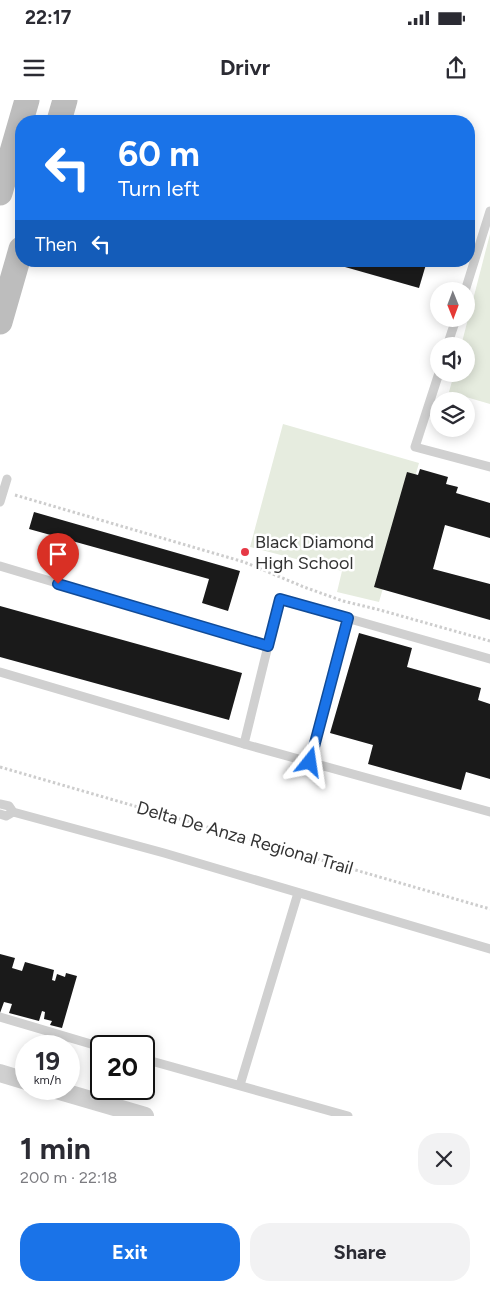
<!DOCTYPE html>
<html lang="en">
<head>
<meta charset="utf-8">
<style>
	:root { --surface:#fff; --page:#f2f2f3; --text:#2b2b33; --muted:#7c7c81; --accent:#1a73e8 }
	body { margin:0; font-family:Figtree,sans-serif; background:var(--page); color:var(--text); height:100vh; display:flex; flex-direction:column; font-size:19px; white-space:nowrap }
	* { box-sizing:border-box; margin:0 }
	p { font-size:16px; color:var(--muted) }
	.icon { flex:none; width:28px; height:28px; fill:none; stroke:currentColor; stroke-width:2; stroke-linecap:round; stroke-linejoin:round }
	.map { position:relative; height:1016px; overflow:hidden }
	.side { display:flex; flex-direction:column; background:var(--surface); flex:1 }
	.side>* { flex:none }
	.hud { position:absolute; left:15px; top:15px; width:460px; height:152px; border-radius:20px; box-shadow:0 2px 12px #0003; background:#1a73e8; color:#fff; overflow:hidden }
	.needle { width:32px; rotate:179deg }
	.tools { position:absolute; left:430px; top:182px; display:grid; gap:10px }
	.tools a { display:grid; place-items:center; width:45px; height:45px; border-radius:50%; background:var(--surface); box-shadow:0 2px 12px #0003; font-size:25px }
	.speed { position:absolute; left:15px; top:935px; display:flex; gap:10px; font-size:25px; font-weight:700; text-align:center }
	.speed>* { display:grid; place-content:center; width:65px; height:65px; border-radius:50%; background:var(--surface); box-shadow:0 2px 12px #0003; line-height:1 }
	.speed small { font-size:12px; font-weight:400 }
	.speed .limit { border:2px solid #111; border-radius:8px; background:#fff; color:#111 }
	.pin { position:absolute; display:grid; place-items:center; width:42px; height:42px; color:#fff; margin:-51px -21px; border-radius:50% 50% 50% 0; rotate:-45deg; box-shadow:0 0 5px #0007 }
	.pin .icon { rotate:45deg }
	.me { position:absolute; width:55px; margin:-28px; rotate:15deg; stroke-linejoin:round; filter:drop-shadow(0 0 4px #0008) }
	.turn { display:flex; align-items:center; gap:18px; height:105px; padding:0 20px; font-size:22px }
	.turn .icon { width:65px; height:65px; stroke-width:2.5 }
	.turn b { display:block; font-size:35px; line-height:42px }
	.then { display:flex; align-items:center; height:48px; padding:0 20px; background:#0003; gap:10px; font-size:19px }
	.round { display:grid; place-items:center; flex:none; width:52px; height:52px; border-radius:20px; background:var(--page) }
	.summary { display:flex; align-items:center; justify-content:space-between; height:85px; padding:0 20px }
	h1 { font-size:30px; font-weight:700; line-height:38px }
	.primary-button { display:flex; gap:10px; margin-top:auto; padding:10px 20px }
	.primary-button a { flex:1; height:58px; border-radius:20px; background:var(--accent); color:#fff; font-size:20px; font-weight:700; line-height:58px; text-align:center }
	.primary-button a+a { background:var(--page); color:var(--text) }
	.status { display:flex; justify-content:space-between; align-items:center; height:35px; padding:0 25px; background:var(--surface); direction:ltr }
	.status svg { height:14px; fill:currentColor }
	header { display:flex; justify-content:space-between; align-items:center; height:65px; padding:0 20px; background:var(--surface); font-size:22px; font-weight:700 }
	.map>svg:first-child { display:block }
	.green { fill:#e6ecdf }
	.building { fill:#1a1a1a }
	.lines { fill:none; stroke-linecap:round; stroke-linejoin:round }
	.path { stroke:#cdcdcd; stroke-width:3; stroke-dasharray:2.5 2.5; stroke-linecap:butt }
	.service { stroke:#d0d0d0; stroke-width:9 }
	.minor { stroke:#d0d0d0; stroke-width:18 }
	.secondary { stroke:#bdbdbd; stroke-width:25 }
	.route-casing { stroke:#114b97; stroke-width:12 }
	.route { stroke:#1a73e8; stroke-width:9 }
	.poi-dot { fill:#e63946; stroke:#fff; stroke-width:2 }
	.labels { text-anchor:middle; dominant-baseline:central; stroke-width:5; stroke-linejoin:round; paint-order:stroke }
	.poi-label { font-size:18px; fill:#333; stroke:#fff; text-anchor:start }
	.street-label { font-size:18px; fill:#333; stroke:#fff }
</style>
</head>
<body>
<div class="status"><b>22:17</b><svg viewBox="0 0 49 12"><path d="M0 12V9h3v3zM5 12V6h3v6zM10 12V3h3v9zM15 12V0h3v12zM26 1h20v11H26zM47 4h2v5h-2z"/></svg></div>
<header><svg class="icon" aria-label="menu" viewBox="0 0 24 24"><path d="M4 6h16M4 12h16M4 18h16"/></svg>Drivr<svg class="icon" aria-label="share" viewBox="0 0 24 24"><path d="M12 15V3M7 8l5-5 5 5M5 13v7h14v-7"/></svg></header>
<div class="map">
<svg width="490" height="1016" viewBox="0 0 490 1016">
	<rect width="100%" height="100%" fill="#fff"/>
	<g class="green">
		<path d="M490,134V304L449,292L454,274H466V246H461Z"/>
		<path d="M283,324L419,363L379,502L337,492L342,471L250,447Z"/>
	</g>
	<g class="building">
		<path d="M347,161H427L419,188L345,167Z"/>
		<path d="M420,369L448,377L446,384L458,387L456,393L490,403V438L445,425L433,469L490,484V520L374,487L407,372L418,375Z"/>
		<path d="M34,412L240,471L228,511L202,503L209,479L29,429Z"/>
		<path d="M0,506L242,573L229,620L0,557Z"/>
		<path d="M359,533L412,548L407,567L481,588L478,600L490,604V679L466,672L461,690L368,664L373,645L330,633Z"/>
		<path d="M0,854L15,858L12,868L22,871L25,862L54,870L52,880L55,881L57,874L65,877L66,873L77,876L62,928L50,925L52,921L44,919L45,912L42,911L39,921L9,913L12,904L4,902L0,913Z"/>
	</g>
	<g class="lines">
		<g class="path">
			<path d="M15,395L244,462L304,487L343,501L380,510L490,541"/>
			<path d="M0,667L490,809"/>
		</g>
		<g class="service">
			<path d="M465,191L490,111"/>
			<path d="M447,246L456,219"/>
			<path d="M439,273L415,347L490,367"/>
			<path d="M0,402L7,379"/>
			<path d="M0,466L268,546L244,644L0,572"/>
			<path d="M268,546L280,499L490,559"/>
			<path d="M244,644L490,712"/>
			<path d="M310,662L348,518"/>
			<path d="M0,704L9,706L13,712L164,753L490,849"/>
			<path d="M0,714L6,716L13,712"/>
			<path d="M0,917L101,947"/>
			<path d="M144,959L348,1016"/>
			<path d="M240,985L298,793"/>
		</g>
		<g class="minor">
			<path d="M0,973L26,981"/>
			<path d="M53,989L145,1016"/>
		</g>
		<g class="secondary">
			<path d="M59,21L65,0"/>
			<path d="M0,93L27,0"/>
			<path d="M0,222L21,149"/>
		</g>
	</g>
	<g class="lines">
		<g class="route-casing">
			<path id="route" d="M58,484L268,546L280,499L348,518L310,662"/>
		</g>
		<use href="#route" class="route"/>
	</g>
	<circle class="poi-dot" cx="245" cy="452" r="5"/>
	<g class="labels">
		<g class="poi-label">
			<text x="255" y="442">Black Diamond<tspan x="255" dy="21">High School</tspan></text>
		</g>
		<g class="street-label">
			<text transform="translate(245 738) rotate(16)">Delta De Anza Regional Trail</text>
		</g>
	</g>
</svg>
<div class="tools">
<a><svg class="needle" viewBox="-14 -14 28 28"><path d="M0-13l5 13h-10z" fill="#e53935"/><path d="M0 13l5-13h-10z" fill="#7c7c81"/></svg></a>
<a><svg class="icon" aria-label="sound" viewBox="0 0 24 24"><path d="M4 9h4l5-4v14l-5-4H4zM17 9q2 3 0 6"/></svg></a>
<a><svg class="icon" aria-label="layers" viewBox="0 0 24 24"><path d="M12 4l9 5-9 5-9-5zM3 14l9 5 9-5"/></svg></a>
</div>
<div class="speed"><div>19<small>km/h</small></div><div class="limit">20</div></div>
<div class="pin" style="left:58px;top:484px;background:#d93025"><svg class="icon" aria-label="arrive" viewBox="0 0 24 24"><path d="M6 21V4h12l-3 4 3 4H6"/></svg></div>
<svg class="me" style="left:310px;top:662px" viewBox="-20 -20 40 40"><path d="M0-17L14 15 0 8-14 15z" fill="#1a73e8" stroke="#fff" stroke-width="4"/></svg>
<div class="hud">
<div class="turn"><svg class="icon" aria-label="left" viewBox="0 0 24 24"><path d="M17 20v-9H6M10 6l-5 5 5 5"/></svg><div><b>60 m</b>Turn left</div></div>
<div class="then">Then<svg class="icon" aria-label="left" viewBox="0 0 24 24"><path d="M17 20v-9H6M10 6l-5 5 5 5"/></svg></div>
</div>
</div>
<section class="side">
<div class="summary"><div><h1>1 min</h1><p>200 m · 22:18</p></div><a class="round"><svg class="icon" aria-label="close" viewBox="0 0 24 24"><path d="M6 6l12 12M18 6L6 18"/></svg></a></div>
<div class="primary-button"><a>Exit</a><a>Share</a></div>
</section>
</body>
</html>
